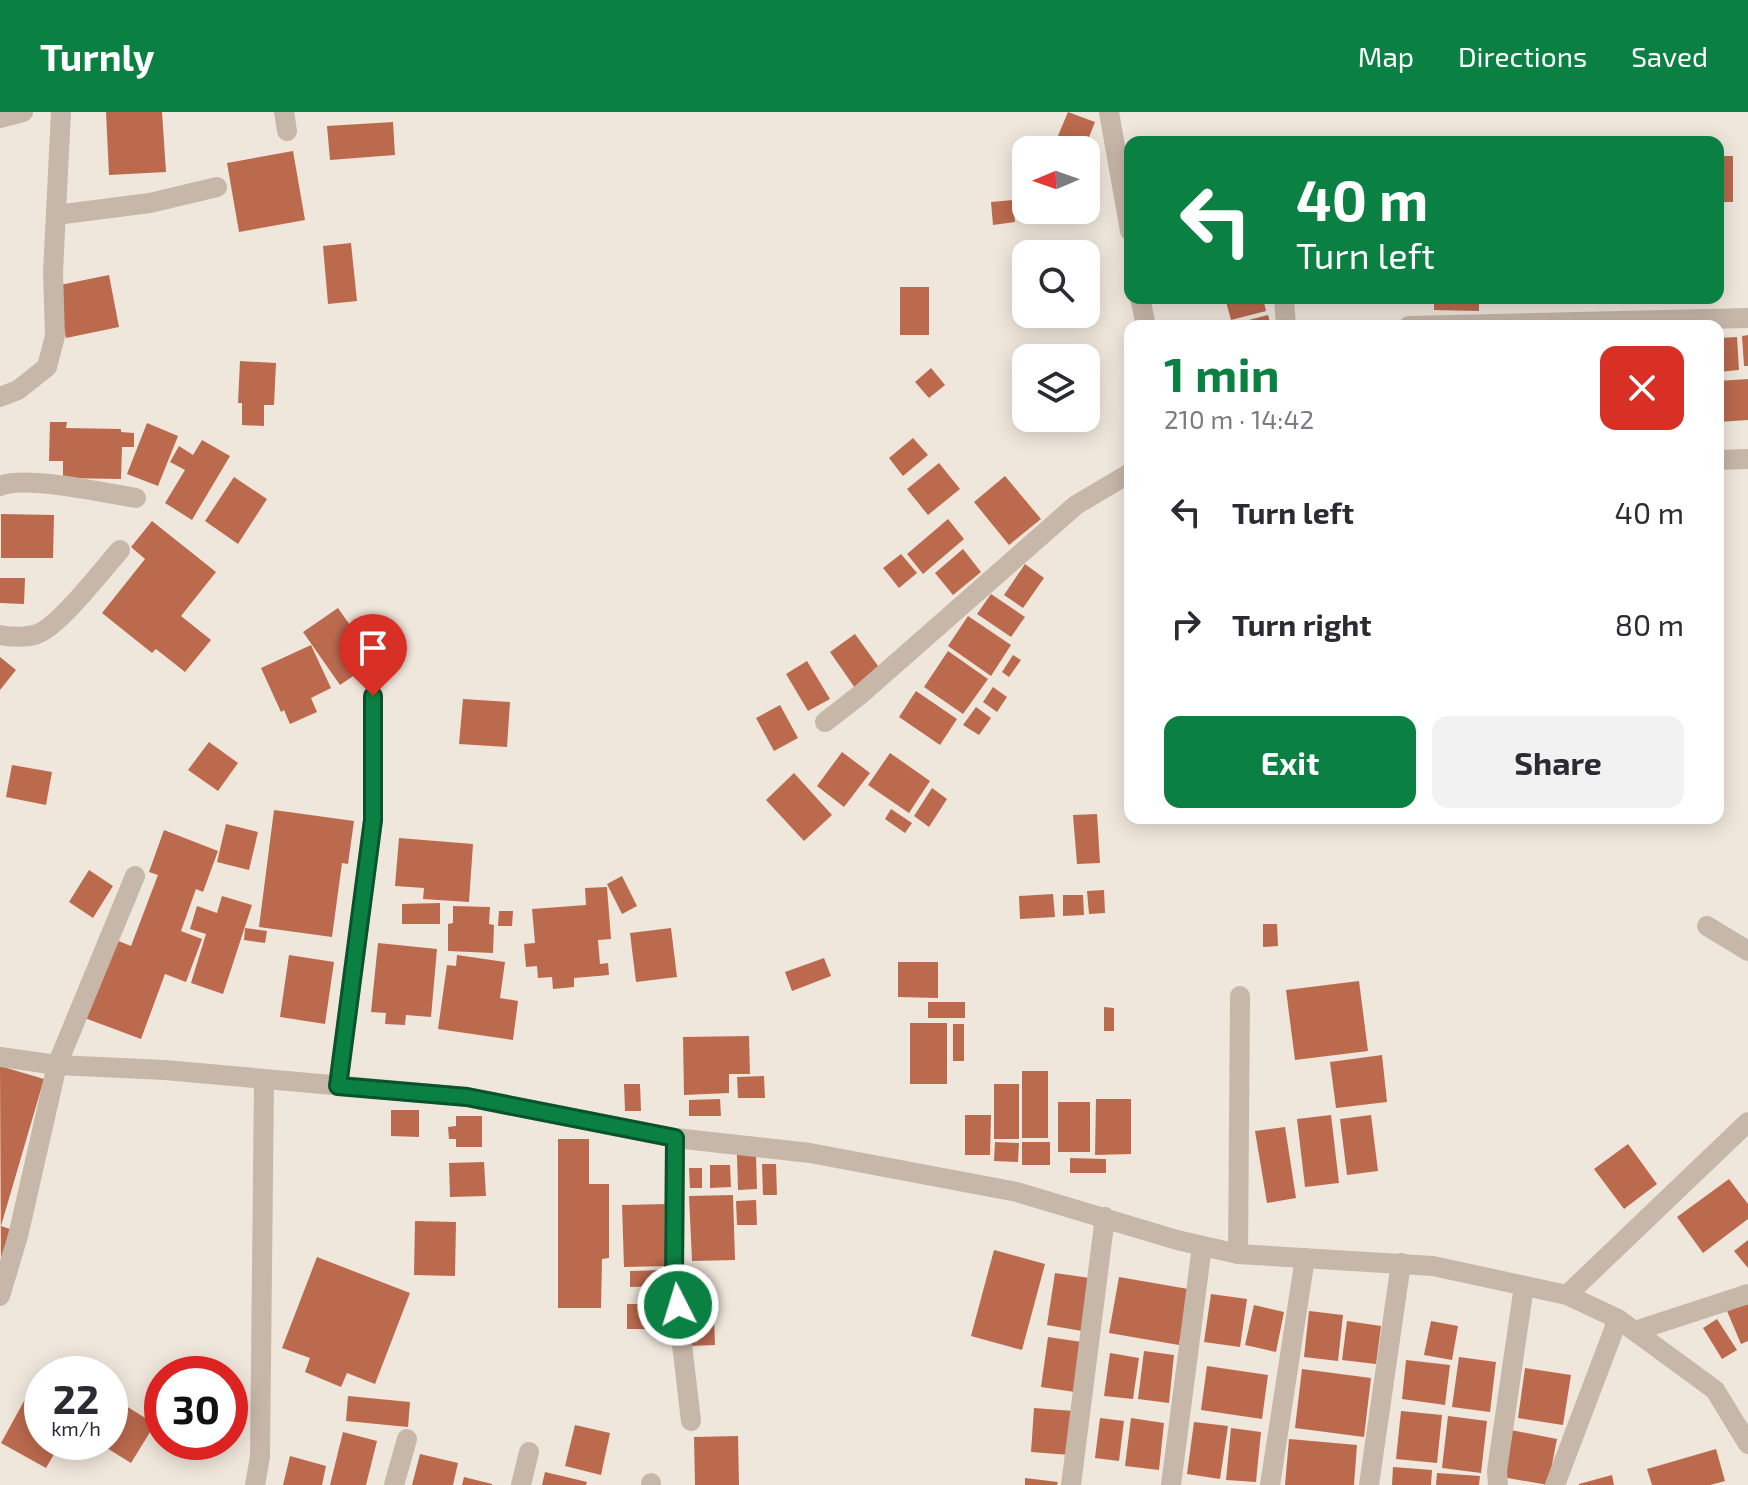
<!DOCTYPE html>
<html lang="en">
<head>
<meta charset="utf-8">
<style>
	:root { --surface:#fff; --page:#f2f2f3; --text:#2b2b33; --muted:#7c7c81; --accent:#0b8043 }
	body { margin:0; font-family:"Exo 2",sans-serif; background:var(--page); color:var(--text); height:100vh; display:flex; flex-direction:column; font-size:30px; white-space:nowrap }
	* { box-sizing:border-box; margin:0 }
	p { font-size:26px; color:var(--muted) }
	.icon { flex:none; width:44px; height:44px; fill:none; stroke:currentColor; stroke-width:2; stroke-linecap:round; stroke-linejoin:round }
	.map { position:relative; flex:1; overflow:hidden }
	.sheet { position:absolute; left:1124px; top:208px; width:600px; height:504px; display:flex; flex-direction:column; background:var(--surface); border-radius:16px; box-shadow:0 4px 20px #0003 }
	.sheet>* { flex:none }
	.top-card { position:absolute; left:1124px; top:24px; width:600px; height:168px; border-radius:16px; box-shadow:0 4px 20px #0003; background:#0b8043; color:#fff; overflow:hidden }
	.needle { width:52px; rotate:268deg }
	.buttons { position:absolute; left:1012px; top:24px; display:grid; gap:16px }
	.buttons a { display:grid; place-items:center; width:88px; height:88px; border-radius:16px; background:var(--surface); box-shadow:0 4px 20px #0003; font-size:40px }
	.speed { position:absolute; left:24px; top:1244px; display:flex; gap:16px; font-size:40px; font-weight:700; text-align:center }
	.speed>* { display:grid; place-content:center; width:104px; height:104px; border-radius:50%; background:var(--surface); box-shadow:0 4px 20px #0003; line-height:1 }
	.speed small { font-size:20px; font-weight:400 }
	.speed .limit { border:12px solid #d22; background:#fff; color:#111 }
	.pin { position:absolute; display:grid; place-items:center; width:68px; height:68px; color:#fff; margin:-82px -34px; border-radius:50% 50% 50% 0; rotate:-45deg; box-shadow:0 0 8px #0007 }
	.pin .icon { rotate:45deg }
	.me { position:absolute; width:88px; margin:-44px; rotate:355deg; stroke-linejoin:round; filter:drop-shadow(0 0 6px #0008) }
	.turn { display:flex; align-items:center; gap:28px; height:168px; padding:0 40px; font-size:36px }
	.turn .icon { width:104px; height:104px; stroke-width:2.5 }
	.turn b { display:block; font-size:56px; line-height:68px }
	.round { display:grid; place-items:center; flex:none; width:84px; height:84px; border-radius:16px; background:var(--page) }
	.summary { display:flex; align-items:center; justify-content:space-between; height:136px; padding:0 40px }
	h1 { font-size:48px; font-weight:700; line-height:60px; color:var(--accent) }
	.action { display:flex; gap:16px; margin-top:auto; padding:16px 40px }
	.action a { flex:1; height:92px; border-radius:16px; background:var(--accent); color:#fff; font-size:32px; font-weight:700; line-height:92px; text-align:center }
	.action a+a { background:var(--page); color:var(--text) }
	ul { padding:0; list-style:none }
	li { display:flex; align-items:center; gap:24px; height:112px; padding:0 40px }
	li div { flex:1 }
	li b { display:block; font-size:30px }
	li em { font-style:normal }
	header { display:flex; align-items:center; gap:48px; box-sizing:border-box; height:112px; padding:0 40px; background:var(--accent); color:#fff }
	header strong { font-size:38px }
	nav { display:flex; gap:44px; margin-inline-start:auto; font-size:28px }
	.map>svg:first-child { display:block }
	.building { fill:#bb6a4e }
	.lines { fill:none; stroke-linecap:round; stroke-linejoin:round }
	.minor { stroke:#c7b7a9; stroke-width:20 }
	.route-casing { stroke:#07532c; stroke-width:20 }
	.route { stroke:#0b8043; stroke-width:14 }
</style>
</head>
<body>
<header>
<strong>Turnly</strong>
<nav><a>Map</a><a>Directions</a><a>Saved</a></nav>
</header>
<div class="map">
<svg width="1748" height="1373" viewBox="0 0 1748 1373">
	<rect width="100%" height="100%" fill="#f0e7dc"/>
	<g class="building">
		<path d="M106,0H162L166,60L109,63Z"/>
		<path d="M1068,0L1095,10L1084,38H1052Z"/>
		<path d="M393,10L395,43L330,48L327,14Z"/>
		<path d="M293,39L305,108L239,120L227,51Z"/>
		<rect x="1718" y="44" width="15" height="46"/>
		<path d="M1013,88L1015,110L993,113L991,90Z"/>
		<path d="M1024,98H1074V102L1025,106Z"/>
		<path d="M351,131L357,189L328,192L323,134Z"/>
		<path d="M109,163L119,215L66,226L55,174Z"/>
		<rect x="900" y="175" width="29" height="48"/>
		<path d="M1225,186H1263L1266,199L1231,208Z"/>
		<path d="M1434,186H1479V199L1434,198Z"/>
		<path d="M1268,203L1271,214H1238L1237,211Z"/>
		<path d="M1748,223V254H1744L1742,224Z"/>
		<path d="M1737,225L1739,258L1718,260V226Z"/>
		<path d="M240,249L276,251L274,293H264V314L242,313V291H238Z"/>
		<path d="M931,256L945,273L929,286L915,270Z"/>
		<path d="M1748,267V308L1718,310V269Z"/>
		<path d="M50,310H67L66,316L121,317V320L134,321V335H122L121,367L63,366V349H49Z"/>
		<path d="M147,311L178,324L158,374L127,362Z"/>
		<path d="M913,326L928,343L903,364L889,346Z"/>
		<path d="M202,328L230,344L192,408L165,391L185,358L170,350L179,334L193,343Z"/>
		<path d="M939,351L960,377L928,403L907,377Z"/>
		<path d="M1005,364L1041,407L1009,433L974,390Z"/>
		<path d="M234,365L267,387L238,432L205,409Z"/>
		<path d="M1,402L54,403L53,446H1Z"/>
		<path d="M948,407L964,427L923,462L907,442Z"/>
		<path d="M152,409L216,460L181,504L211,528L185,560L156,537L152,541L102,501L145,447L131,435Z"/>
		<path d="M963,437L981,460L953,483L935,461Z"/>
		<path d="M901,442L917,461L899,476L883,456Z"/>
		<path d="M1025,452L1044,466L1023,496L1004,483Z"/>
		<path d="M0,466H25L24,492L0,491Z"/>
		<path d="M991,482L1025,505L1011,525L977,502Z"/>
		<path d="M338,496L375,549L340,573L303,520Z"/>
		<path d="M968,504L1011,533L991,564L948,534Z"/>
		<path d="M855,522L881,558L855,576L830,540Z"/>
		<path d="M311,533L331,576L311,586L317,600L290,612L284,598L281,600L261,556Z"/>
		<path d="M948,539L988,567L963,602L924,575Z"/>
		<path d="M1013,543L1021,548L1009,565L1002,560Z"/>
		<path d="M0,545L16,558L0,578Z"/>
		<path d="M807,549L830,587L808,599L786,562Z"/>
		<path d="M993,575L1007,585L997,600L983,590Z"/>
		<path d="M916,579L957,607L940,633L899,605Z"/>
		<path d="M463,587L510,590L507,635L459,632Z"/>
		<path d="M780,593L798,626L774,639L756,606Z"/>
		<path d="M976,595L991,606L979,623L963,613Z"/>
		<path d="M209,630L238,651L218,679L188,658Z"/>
		<path d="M842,640L870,661L844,695L817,674Z"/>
		<path d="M890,641L930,669L909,701L868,673Z"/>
		<path d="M12,653L52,660L46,693L6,685Z"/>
		<path d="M794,661L832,703L804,729L766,688Z"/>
		<path d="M932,676L947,687L929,715L914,704Z"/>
		<path d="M891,697L912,711L905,721L885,707Z"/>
		<path d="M274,698L354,709L348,752L342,751L332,825L259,815Z"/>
		<path d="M1097,702L1100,751L1077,752L1073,703Z"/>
		<path d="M226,712L258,720L249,758L217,750Z"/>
		<path d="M164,718L218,739L203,780L196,777L181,819L202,827L186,870L165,862L141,927L82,905L111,826L131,834L158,763L149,760Z"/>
		<path d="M399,726L473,732L469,790L423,787L424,776L395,774Z"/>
		<path d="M89,758L113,774L93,806L69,790Z"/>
		<path d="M622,764L637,794L622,802L607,772Z"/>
		<path d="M607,775L611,827L598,828L600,852L608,851L609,863L574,866V875L553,877L552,865L538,866L537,854L526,855L524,832L535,831L532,797L586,793L585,776Z"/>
		<path d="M1104,778L1105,801L1089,802L1087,779Z"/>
		<path d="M1053,782L1055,805L1020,807L1019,784Z"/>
		<path d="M1063,783H1083L1084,803L1063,804Z"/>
		<path d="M222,784L252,793L223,882L191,871L206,822L190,817L197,794L217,801Z"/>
		<path d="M440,791V812H402V792Z"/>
		<path d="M453,794L490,795L489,812L494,813L493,841L448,839V812L453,811Z"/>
		<path d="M499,799H513L512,814H498Z"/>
		<path d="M1263,812H1277L1278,834L1263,835Z"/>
		<path d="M245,816L267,819L265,831L244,828Z"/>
		<path d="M671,816L677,865L636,870L630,821Z"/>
		<path d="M378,831L437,837L431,905L406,903L405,913L385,912L386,901L371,900Z"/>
		<path d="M289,843L334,850L325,912L280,905Z"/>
		<path d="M457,843L505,850L500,886L518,889L513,928L438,917L447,853L456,854Z"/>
		<path d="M824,846L831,864L792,879L785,860Z"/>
		<path d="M898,850H938V886L898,885Z"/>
		<path d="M1359,869L1368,939L1295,948L1286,878Z"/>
		<rect x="928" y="890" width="37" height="16"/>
		<path d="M1104,895L1114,896V919H1104Z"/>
		<rect x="910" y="911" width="37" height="61"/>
		<rect x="953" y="912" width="11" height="37"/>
		<path d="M749,924L750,962H729V981L684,983L683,925Z"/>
		<path d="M1382,943L1387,990L1336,996L1330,950Z"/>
		<path d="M0,954L44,967L1,1114L10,1117L1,1147Z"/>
		<rect x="1022" y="959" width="26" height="67"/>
		<path d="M764,964L765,986H738L737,965Z"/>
		<path d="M624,972H640L641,999H625Z"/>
		<rect x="994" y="972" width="25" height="55"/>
		<path d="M720,987L721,1004H689V988Z"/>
		<path d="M1096,987H1131V1042L1095,1043Z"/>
		<rect x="1058" y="990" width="32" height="50"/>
		<path d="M391,998H419V1025L391,1024Z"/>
		<path d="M965,1003H991L990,1043H965Z"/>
		<path d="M1331,1003L1339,1071L1305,1075L1297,1007Z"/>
		<path d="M1371,1003L1378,1059L1347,1063L1340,1007Z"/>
		<path d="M456,1004H482V1035H456V1027H449L448,1015L456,1014Z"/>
		<path d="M1285,1015L1296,1086L1267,1091L1255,1019Z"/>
		<path d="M558,1027H589V1072H609V1146L602,1147L601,1196H558Z"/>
		<path d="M995,1030L1019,1031L1018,1050L994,1049Z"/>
		<rect x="1022" y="1030" width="28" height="23"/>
		<path d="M1628,1032L1657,1072L1624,1097L1594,1057Z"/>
		<path d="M737,1043H756L757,1077L738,1078Z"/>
		<path d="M1070,1046L1106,1047V1061H1070Z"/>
		<path d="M484,1050L486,1084L450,1085L449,1051Z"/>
		<path d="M762,1052H776L777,1083H763Z"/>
		<path d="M710,1053H730L731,1075L710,1076Z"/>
		<path d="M689,1056H702V1076H690Z"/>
		<path d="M1729,1067L1748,1092V1107L1703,1141L1677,1105Z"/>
		<path d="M733,1083L735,1148L692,1149L689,1084Z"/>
		<path d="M756,1088L757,1113H737L736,1089Z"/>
		<path d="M666,1092L668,1154L624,1155L622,1093Z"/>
		<path d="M415,1109L456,1110L455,1164L414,1163Z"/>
		<path d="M1748,1128V1156L1734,1139Z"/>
		<path d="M994,1138L1045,1152L1022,1238L971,1224Z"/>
		<path d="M317,1145L410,1181L375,1272L347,1261L341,1275L305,1260L310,1246L282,1236Z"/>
		<path d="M664,1158V1174L630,1175V1159Z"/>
		<path d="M1055,1161L1090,1166L1082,1219L1047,1213Z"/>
		<path d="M1119,1165L1188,1177L1179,1233L1109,1221Z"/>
		<path d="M1211,1182L1247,1187L1240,1235L1204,1230Z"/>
		<path d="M1748,1190V1229L1741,1232L1727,1199Z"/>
		<path d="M627,1192H647L648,1217H627Z"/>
		<path d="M1254,1193L1284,1200L1276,1240L1245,1233Z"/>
		<path d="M1309,1199L1343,1203L1338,1249L1304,1245Z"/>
		<path d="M714,1205L715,1233L690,1234L689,1206Z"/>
		<path d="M1717,1207L1737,1238L1722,1247L1703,1216Z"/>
		<path d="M1347,1209L1381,1214L1376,1252L1342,1248Z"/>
		<path d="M1431,1209L1458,1214L1452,1248L1424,1243Z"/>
		<path d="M1048,1225L1082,1230L1075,1280L1041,1275Z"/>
		<path d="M1144,1239L1174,1243L1169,1291L1138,1287Z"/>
		<path d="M1110,1241L1139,1246L1133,1287L1104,1284Z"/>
		<path d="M1459,1245L1496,1250L1490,1300L1452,1295Z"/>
		<path d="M1406,1248L1450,1253L1445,1293L1402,1287Z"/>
		<path d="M1207,1254L1268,1263L1262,1307L1201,1298Z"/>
		<path d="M1525,1256L1571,1263L1563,1313L1518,1306Z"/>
		<path d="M1302,1257L1371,1266L1364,1325L1295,1316Z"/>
		<path d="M29,1280L42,1287V1330H61L46,1356L1,1331Z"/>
		<path d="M348,1284L410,1290L408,1315L346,1309Z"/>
		<path d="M118,1289L155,1312L131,1351L97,1330H110V1303Z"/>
		<path d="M1034,1296L1074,1299L1071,1343L1031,1340Z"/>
		<path d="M1401,1299L1442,1303L1437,1351L1396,1347Z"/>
		<path d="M1448,1304L1487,1309L1481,1361L1442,1356Z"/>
		<path d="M1100,1306L1124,1309L1119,1349L1095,1346Z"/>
		<path d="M1131,1306L1164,1311L1159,1358L1125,1354Z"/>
		<path d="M1194,1310L1228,1314L1220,1367L1187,1362Z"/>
		<path d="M575,1313L610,1321L601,1363L565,1354Z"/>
		<path d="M1231,1316L1261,1320L1256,1370L1226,1368Z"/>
		<path d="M1511,1318L1557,1327L1548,1373L1502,1365Z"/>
		<path d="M343,1320L377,1329L366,1373H330Z"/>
		<path d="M738,1324L739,1373H695L694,1325Z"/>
		<path d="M1289,1327L1357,1333L1354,1373H1285Z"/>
		<path d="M1716,1337L1725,1369L1710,1373H1652L1647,1357Z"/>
		<path d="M420,1342L458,1351L453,1373H412Z"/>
		<path d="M290,1344L326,1354L322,1373H283Z"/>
		<path d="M1393,1355L1432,1358L1431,1373H1392Z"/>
		<path d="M545,1360L587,1370L586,1373H542Z"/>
		<path d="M1437,1361L1480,1364L1479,1373H1436Z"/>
		<path d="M1612,1363L1614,1373H1579V1372Z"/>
		<path d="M464,1365L492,1372V1373H462Z"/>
		<path d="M1025,1366L1058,1370L1057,1373H1025Z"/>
	</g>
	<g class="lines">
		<g class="minor">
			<path d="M284,0L287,19"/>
			<path d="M1109,0L1130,119"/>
			<path d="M0,6L23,0"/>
			<path d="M56,103L150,91L217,75"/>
			<path d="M1140,186L1146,214"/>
			<path d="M1284,186L1286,214"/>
			<path d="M1409,214L1748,206"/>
			<path d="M0,285L18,278L47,255L55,224L53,160L61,0"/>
			<path d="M1718,348L1748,347"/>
			<path d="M0,374C25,363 105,381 136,386"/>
			<path d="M0,523C12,525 26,526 37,522C59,515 103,457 120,438"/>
			<path d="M825,610L861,582L1076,393L1130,361"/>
			<path d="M1707,814L1748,839"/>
			<path d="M0,945L57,953L165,958L467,985L675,1026L810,1041L1017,1080L1177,1128L1238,1142L1433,1154L1567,1183L1618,1207L1715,1278L1748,1332"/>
			<path d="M338,974L373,708V584"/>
			<path d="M675,1026L674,1164L691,1309"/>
			<path d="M1238,1142L1240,884"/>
			<path d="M1567,1183L1748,1010"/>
			<path d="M0,1184L18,1124L57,953L135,764"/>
			<path d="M1635,1219L1748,1182"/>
			<path d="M255,1373L260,1345L264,968"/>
			<path d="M394,1373L407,1327"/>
			<path d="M521,1373L529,1340"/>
			<path d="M651,1373V1371"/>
			<path d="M1071,1373L1105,1105"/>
			<path d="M1171,1373L1202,1134"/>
			<path d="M1270,1373L1305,1146"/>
			<path d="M1369,1373L1401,1151"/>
			<path d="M1498,1373L1497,1359L1524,1174"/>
			<path d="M1555,1373L1618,1207"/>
		</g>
	</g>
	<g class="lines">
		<g class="route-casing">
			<path id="route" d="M373,584V708L338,974L467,985L675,1026L674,1164L678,1193"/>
		</g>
		<use href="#route" class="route"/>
	</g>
</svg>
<div class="buttons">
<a><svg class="needle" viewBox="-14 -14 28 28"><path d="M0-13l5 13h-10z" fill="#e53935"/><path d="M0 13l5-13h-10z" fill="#7c7c81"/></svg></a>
<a><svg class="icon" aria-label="search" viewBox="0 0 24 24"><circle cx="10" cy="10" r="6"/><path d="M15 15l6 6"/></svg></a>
<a><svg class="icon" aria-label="layers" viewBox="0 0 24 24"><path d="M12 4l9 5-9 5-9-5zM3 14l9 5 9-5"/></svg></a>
</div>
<div class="speed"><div>22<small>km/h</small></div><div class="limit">30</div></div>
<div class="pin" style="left:373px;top:584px;background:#d93025"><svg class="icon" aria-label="arrive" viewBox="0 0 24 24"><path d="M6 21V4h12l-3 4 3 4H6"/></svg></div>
<svg class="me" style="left:678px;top:1193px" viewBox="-20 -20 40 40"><circle r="17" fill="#0b8043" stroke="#fff" stroke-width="3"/><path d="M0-11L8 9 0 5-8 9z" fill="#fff"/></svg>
<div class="top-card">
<div class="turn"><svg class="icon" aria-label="left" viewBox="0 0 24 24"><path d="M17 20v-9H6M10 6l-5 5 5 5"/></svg><div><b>40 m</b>Turn left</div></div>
</div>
<section class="sheet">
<div class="summary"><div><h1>1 min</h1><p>210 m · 14:42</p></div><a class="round" style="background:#d93025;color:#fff"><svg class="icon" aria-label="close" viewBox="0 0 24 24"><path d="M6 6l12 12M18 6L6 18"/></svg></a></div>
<ul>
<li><svg class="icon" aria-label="left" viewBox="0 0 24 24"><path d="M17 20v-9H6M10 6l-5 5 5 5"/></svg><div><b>Turn left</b></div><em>40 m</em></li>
<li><svg class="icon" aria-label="right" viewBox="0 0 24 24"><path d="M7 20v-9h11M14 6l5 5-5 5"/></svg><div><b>Turn right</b></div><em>80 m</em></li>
</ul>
<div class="action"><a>Exit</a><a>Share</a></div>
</section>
</div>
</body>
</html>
